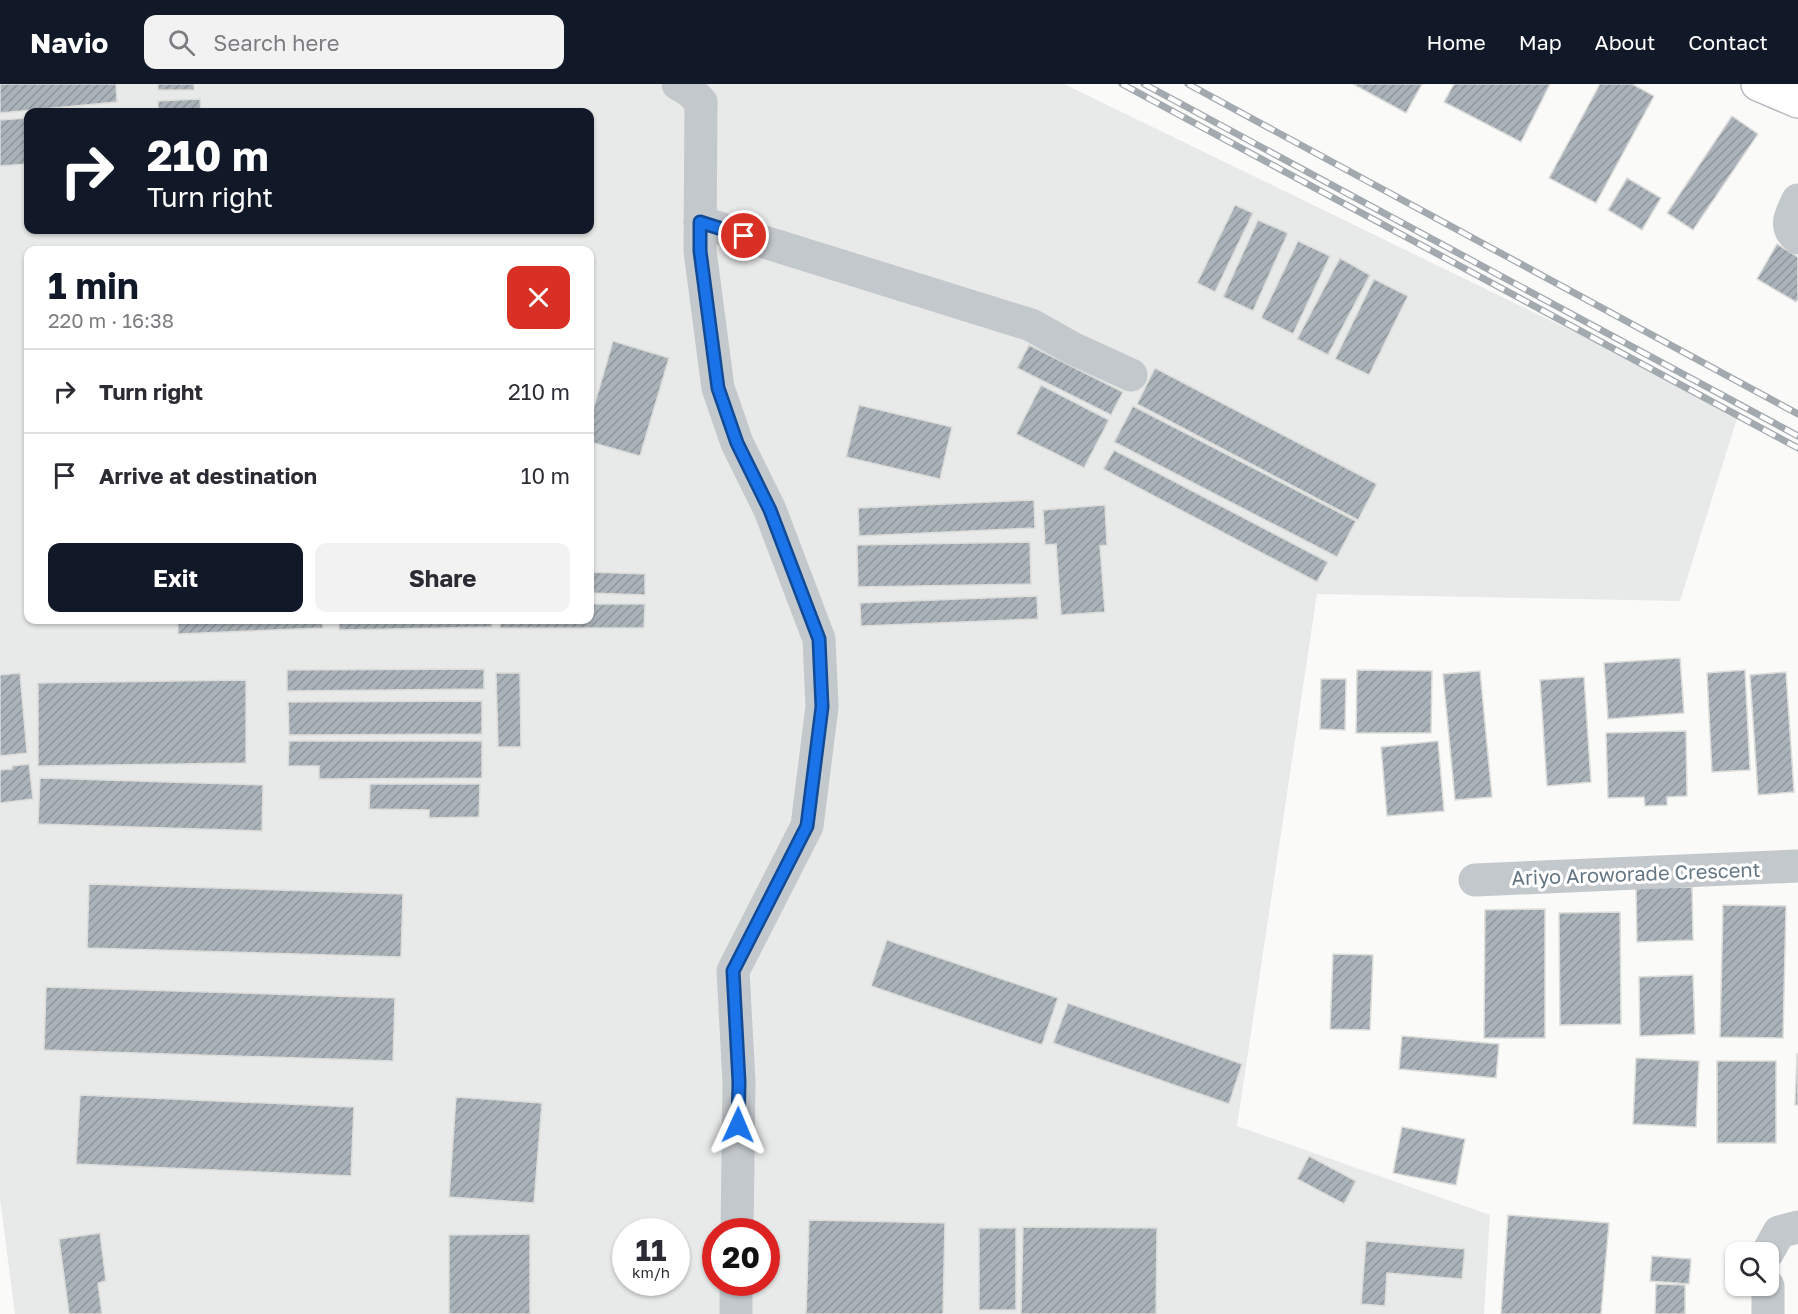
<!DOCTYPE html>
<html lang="en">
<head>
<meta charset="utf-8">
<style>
	:root { --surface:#fff; --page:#f2f2f3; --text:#2b2b33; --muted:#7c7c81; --line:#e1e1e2; --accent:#111827 }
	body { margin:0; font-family:"Golos Text",sans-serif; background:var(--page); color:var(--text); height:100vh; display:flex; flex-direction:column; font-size:22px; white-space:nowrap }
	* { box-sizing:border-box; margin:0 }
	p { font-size:20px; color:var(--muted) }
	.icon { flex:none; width:33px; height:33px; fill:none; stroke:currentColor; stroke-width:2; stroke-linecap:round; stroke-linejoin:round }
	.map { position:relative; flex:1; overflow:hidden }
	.side { position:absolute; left:24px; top:162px; width:570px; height:378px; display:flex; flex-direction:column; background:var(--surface); border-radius:12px; box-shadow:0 2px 4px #0004 }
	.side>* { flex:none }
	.top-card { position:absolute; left:24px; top:24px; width:570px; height:126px; border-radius:12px; box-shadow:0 2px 4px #0004; background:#111827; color:#fff; overflow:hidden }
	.tools { position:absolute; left:1725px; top:1158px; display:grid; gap:12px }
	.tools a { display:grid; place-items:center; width:54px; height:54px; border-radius:12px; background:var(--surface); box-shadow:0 2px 4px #0004; font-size:30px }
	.speed { position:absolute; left:612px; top:1134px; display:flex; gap:12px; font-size:30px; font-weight:700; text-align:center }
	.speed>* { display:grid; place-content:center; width:78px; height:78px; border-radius:50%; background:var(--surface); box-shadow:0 2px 4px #0004; line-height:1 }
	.speed small { font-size:15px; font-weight:400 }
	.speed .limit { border:9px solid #d22; background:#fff; color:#111 }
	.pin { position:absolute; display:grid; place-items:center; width:51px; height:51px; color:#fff; margin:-26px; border:3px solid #fff; border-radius:50%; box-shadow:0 2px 6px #0007 }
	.me { position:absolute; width:66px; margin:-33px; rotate:1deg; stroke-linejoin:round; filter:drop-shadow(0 0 4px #0008) }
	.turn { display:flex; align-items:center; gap:21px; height:126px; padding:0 24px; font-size:27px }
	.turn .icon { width:78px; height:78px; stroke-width:2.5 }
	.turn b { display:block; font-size:42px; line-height:51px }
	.round { display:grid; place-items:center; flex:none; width:63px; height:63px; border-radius:12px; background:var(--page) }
	.overview { display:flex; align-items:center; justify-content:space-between; height:102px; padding:0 24px }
	h1 { font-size:36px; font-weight:700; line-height:45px; color:var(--accent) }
	.cta { display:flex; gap:12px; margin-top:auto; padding:12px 24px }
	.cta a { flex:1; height:69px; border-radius:12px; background:var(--accent); color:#fff; font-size:24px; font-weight:700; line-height:69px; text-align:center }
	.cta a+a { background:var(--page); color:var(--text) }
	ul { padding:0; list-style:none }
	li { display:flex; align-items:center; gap:18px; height:84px; padding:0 24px; border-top:2px solid var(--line) }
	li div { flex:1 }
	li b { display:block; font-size:22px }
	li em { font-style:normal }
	header { display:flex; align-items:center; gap:36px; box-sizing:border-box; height:84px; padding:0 30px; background:var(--accent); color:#fff }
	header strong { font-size:28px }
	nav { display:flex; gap:33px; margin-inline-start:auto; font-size:21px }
	.search { width:420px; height:54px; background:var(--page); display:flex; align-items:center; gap:15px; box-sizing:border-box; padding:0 21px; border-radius:12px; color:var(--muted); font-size:22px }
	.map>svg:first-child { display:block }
	.built { fill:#e8e9e9; fill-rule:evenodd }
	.building { fill:url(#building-hatch); stroke:#dcdcda; stroke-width:1.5 }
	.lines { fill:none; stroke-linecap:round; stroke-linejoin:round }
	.major-casing { stroke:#b5babe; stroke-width:36 }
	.minor { stroke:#c3c8cc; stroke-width:33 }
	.major { stroke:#fff; stroke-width:33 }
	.rail-casing { stroke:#a2aab0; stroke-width:7 }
	.rail { stroke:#fff; stroke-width:4.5; stroke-dasharray:14; stroke-linecap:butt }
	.route-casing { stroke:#114b97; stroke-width:15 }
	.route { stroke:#1a73e8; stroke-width:10 }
	.labels { text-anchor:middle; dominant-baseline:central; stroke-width:6; stroke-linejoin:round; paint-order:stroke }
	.street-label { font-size:20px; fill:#657683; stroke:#fff }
</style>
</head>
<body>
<header>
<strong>Navio</strong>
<div class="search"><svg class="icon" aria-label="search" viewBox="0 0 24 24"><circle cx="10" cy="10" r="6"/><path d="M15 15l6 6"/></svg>Search here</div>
<nav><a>Home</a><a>Map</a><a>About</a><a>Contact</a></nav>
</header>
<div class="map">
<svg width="1798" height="1230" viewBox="0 0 1798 1230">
	<defs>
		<pattern id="building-hatch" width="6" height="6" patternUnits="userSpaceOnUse" patternTransform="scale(1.5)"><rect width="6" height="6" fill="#aab3b9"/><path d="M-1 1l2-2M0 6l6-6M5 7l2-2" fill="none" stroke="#8e969c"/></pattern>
	</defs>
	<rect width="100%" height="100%" fill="#fafaf8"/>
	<path class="built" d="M0,0H1064L1739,328L1680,517L1317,510L1237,1042L1490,1131L1484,1230H15L0,1115ZM28,28H590V146H28ZM28,166H590V536H28ZM626,1148H676V1198H626ZM716,1148H766V1198H716Z"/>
	<g class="building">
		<path d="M0,0H116L117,18L0,29Z"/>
		<rect x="158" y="0" width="36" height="6"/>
		<path d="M1353,0H1422L1406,29Z"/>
		<path d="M1454,0H1550L1521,58L1444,18Z"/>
		<path d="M1600,0H1632L1654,12L1596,119L1549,94Z"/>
		<path d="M200,15L201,28H158V17Z"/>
		<path d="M1732,32L1758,50L1693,146L1667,129Z"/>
		<path d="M28,34V80L0,82V36Z"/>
		<path d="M1627,94L1661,114L1642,146L1608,126Z"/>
		<path d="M1235,121L1253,129L1215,208L1197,199Z"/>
		<path d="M1258,136L1288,149L1253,227L1223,213Z"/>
		<path d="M1298,157L1330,172L1293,250L1261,234Z"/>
		<path d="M1777,160L1798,173V215L1796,218L1757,195Z"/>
		<path d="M1340,174L1370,191L1328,271L1297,255Z"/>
		<path d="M1374,195L1408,212L1369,291L1335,275Z"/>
		<path d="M613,257L669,274L640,372L590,358V336Z"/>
		<path d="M1029,261L1123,308L1111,331L1017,284Z"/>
		<path d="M1155,284L1377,400L1358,436L1137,320Z"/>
		<path d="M1041,301L1109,336L1084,384L1016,350Z"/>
		<path d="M859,321L952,343L940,395L846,373Z"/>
		<path d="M1133,322L1356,437L1337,473L1114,358Z"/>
		<path d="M1114,366L1328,478L1317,498L1103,385Z"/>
		<path d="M1034,416L1035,444L859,452L858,424Z"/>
		<path d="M1105,421L1107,461L1100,462L1105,528L1061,531L1056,460L1045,461L1043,426Z"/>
		<path d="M1030,458L1031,500L858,503L857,461Z"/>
		<path d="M590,488L645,490V511L590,509Z"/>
		<path d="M1037,512L1038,535L861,542L860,519Z"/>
		<path d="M590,520H645L644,544H500V536H590Z"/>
		<path d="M178,536H322L323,544L178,550Z"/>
		<path d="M339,536H492V543L339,546Z"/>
		<path d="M1680,574L1684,629L1608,635L1604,579Z"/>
		<path d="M484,585V605L287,607V586Z"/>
		<path d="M1357,586L1432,587L1431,649H1356Z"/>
		<path d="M1745,586L1750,686L1712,688L1707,589Z"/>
		<path d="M1480,587L1492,713L1455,716L1443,590Z"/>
		<path d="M1786,588L1794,708L1758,711L1750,591Z"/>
		<path d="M20,589L27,669L0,672V591Z"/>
		<path d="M496,589H520L521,663H498Z"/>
		<path d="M1584,593L1591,698L1547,702L1540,596Z"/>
		<path d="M1321,595H1346L1345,646L1320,645Z"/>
		<path d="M246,596V679L38,682V599Z"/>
		<path d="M482,617V650L289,651L288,618Z"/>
		<path d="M1686,647L1687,712L1667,713V721L1645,722L1644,713L1608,714L1606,649Z"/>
		<path d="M289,657H482V694L319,695V682H288Z"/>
		<path d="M1438,657L1444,727L1387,732L1381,663Z"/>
		<path d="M29,680L33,715L0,719V686L12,685V682Z"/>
		<path d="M40,694L263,701L262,747L38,740Z"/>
		<path d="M370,700H480L479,733L429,734V726L369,725Z"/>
		<path d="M89,800L403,810L401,873L87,864Z"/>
		<path d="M1692,803L1693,856L1637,858L1636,804Z"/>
		<path d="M1723,821L1786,822L1783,954L1720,953Z"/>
		<path d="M1545,825V954H1484L1485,826Z"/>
		<path d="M1620,828L1621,940L1560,941L1559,829Z"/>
		<path d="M887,856L1058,914L1042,961L871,902Z"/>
		<path d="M1333,870L1373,871L1370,946L1330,945Z"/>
		<path d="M1693,891L1695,950L1640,952L1639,893Z"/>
		<path d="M46,903L395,914L393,977L44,966Z"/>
		<path d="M1068,919L1242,980L1229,1020L1053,959Z"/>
		<path d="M1402,952L1499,960L1496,994L1399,985Z"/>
		<path d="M1797,970H1798V1021H1795Z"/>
		<path d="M1636,974L1699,977L1696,1043L1633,1040Z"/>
		<rect x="1717" y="977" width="59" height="82"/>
		<path d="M80,1011L354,1023L351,1092L76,1080Z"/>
		<path d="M456,1013L542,1019L534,1119L449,1113Z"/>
		<path d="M1402,1043L1465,1055L1456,1101L1393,1089Z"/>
		<path d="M1309,1072L1356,1097L1344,1120L1297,1095Z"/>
		<path d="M1508,1131L1609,1139L1601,1230H1501Z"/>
		<path d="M809,1136L945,1139L943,1230H806Z"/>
		<path d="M1023,1143L1157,1144L1156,1230H1021Z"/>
		<rect x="979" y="1144" width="37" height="82"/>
		<path d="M100,1149L106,1197L98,1199L102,1230H69L59,1155Z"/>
		<path d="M530,1150V1230H449V1151Z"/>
		<path d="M1366,1157L1465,1165L1462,1195L1387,1189L1385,1222L1361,1220Z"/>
		<path d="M1652,1172L1691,1175L1689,1200L1650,1197Z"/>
		<path d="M1656,1200L1685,1201V1230H1655Z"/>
	</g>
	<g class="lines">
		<g class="major-casing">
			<path id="major" d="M1758,0L1798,17"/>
		</g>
		<g class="minor">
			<path d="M678,0L690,7L701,18L700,167L718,304L737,359L770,426L819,555L822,623L807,742L733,887L739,998L737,1148"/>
			<path d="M1798,116C1791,130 1783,143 1798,154"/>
			<path d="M700,138L1031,241L1072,264L1131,291"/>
			<path d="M1475,796L1798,782"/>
			<path d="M1768,1168L1779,1148L1798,1143"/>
			<path d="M736,1230V1198"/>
			<path d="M1768,1230V1202"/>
		</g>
		<use href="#major" class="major"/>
		<g class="rail-casing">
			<g id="rail">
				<path d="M1122,0L1798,364"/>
				<path d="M1144,0L1798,352"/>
				<path d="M1188,0L1798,330"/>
			</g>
		</g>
		<use href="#rail" class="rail"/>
	</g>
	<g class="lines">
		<g class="route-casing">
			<path id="route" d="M738,1041L739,998L733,887L807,742L822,623L819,555L770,426L737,359L718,304L700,167V138L744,152"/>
		</g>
		<use href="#route" class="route"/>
	</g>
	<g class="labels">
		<g class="street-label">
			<text transform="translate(1636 789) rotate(-2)">Ariyo Aroworade Crescent</text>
		</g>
	</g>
</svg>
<div class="tools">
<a><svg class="icon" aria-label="search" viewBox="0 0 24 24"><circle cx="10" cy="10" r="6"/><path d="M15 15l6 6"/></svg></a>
</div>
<div class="speed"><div>11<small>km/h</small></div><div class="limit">20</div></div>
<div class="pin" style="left:744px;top:152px;background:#d93025"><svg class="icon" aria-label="arrive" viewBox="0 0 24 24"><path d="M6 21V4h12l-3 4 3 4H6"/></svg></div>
<svg class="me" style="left:738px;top:1041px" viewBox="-20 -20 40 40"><path d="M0-17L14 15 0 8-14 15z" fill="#1a73e8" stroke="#fff" stroke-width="4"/></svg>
<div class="top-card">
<div class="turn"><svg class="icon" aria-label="right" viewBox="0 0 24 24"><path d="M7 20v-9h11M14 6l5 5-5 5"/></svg><div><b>210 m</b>Turn right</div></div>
</div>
<section class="side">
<div class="overview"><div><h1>1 min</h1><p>220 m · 16:38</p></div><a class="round" style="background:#d93025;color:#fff"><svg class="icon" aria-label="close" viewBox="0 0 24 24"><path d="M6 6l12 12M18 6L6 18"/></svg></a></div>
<ul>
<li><svg class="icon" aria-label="right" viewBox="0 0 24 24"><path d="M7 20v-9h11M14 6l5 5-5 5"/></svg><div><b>Turn right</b></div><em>210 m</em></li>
<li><svg class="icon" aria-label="arrive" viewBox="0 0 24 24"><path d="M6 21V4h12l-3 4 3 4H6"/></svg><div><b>Arrive at destination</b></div><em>10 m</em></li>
</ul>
<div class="cta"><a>Exit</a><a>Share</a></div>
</section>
</div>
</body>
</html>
